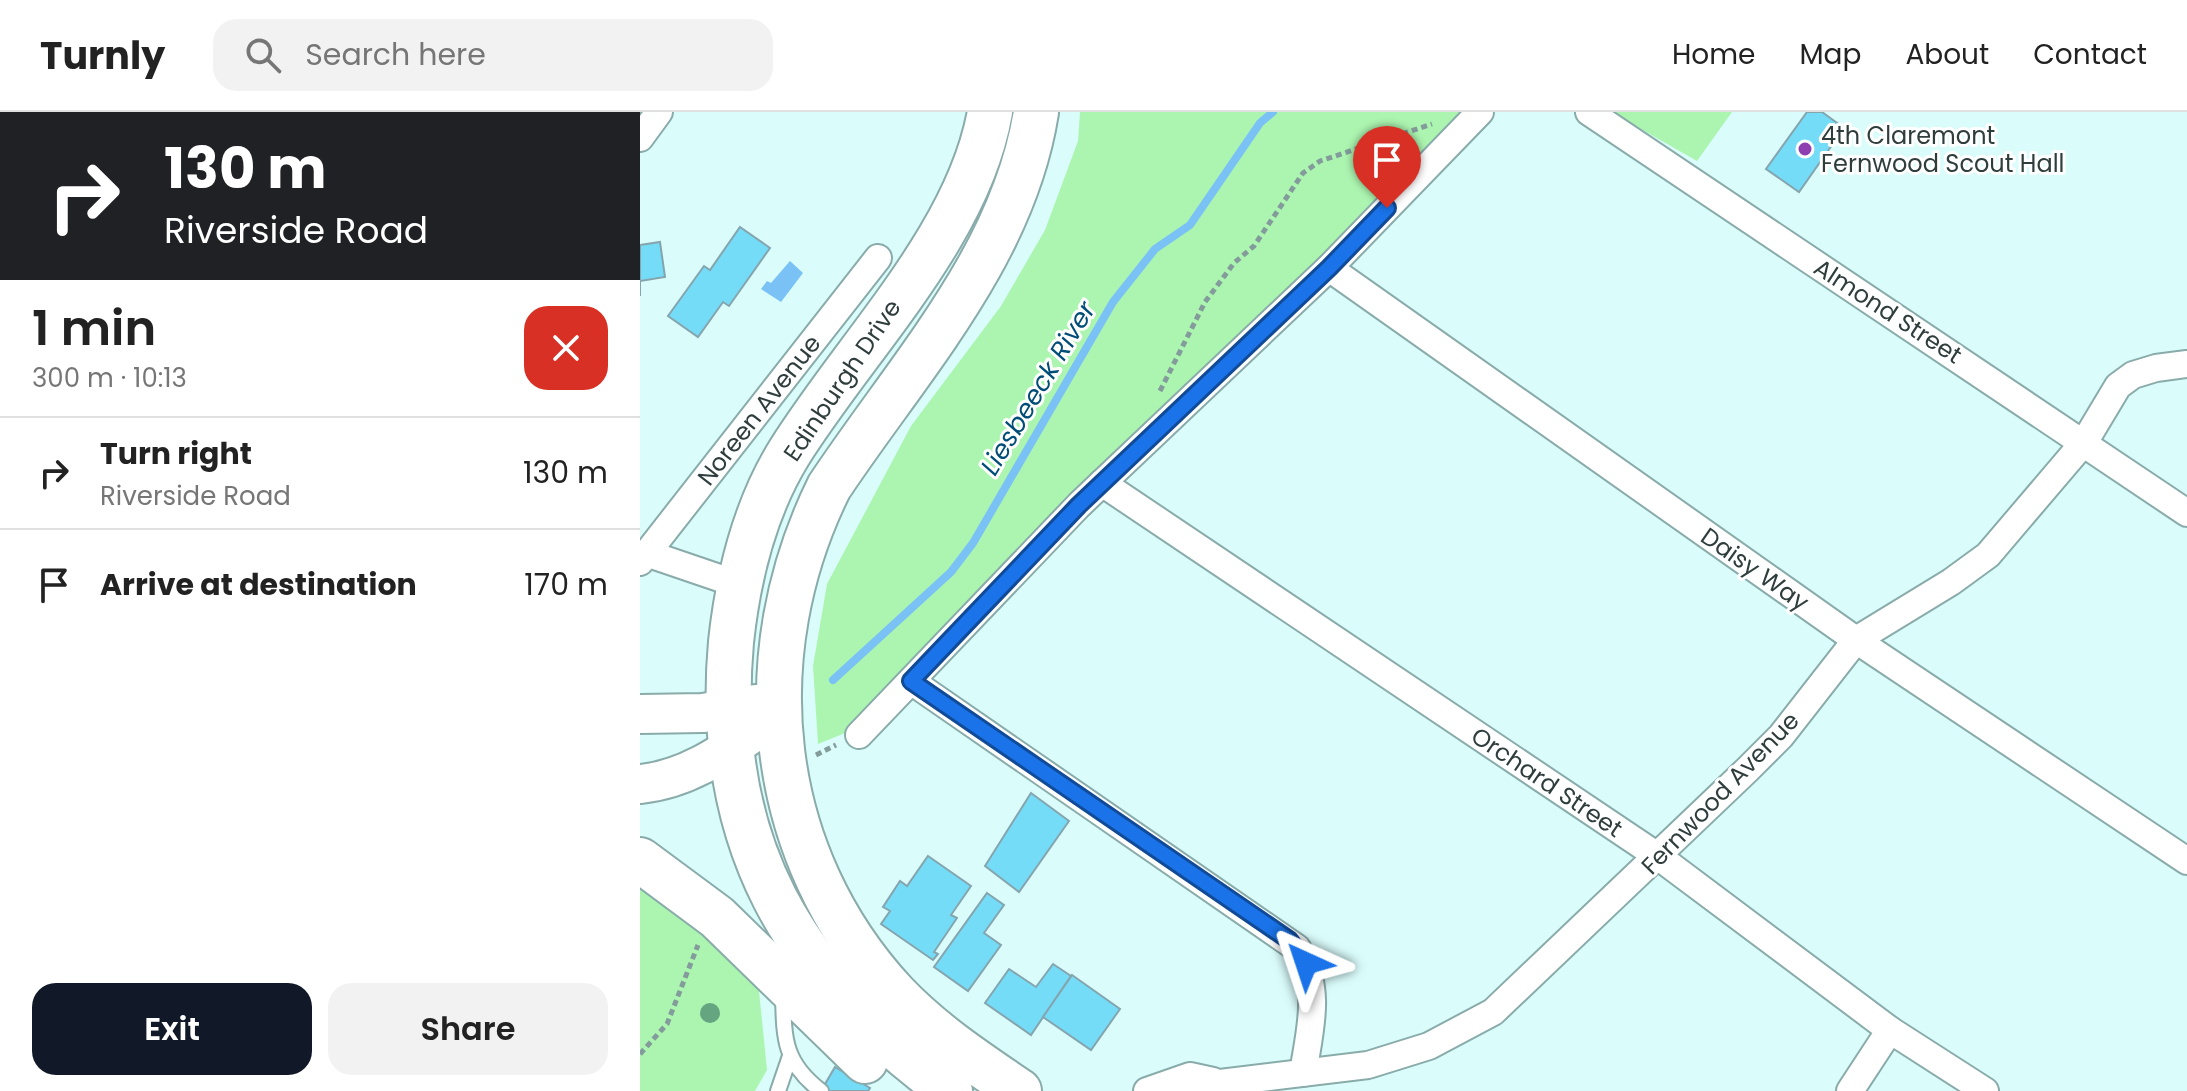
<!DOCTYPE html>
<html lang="en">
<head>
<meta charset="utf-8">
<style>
	:root { --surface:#fff; --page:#f2f2f2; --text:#222; --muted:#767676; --line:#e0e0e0; --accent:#111827 }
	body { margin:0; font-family:Poppins,sans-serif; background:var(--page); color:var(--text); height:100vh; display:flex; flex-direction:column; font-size:30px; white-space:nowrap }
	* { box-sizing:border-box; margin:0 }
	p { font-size:26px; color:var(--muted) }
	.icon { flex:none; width:44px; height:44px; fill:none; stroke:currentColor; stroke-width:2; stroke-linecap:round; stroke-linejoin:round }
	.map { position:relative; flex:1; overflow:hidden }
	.details { display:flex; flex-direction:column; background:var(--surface); width:640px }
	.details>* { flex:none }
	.guide { background:#202124; color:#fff; overflow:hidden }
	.pin { position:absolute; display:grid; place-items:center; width:68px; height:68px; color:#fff; margin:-82px -34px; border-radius:50% 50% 50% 0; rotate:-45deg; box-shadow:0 0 8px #0007 }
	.pin .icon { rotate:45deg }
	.me { position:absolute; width:88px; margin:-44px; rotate:318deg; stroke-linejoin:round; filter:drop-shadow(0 0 6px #0008) }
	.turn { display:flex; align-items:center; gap:28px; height:168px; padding:0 32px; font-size:36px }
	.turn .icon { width:104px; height:104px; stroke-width:2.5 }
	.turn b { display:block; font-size:56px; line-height:68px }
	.round { display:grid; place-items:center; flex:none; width:84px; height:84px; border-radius:24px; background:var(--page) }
	.summary { display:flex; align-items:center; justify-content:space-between; height:136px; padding:0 32px }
	h1 { font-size:48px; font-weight:600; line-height:60px }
	.cta { display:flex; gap:16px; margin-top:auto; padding:16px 32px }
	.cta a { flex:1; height:92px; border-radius:24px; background:var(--accent); color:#fff; font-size:32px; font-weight:600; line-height:92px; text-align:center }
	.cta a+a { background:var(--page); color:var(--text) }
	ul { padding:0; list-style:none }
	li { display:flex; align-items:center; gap:24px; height:112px; padding:0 32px; border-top:2px solid var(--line) }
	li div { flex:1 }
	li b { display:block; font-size:30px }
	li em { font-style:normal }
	header { display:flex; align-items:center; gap:48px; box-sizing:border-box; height:112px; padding:0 40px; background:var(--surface); border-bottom:2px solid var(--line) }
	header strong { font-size:38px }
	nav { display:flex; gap:44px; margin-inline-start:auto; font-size:28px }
	.search { width:560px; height:72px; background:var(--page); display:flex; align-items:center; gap:20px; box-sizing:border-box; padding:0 28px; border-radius:24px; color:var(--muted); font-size:30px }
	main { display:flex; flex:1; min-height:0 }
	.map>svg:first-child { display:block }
	.green { fill:#acf5b0 }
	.water { fill:#7ac1f5 }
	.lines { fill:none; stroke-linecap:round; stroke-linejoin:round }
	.stream { stroke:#7ac1f5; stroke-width:8 }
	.building { fill:#75dcf8; stroke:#85a5ae; stroke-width:2 }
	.lane-casing { stroke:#89abaa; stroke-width:18 }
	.street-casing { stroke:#89abaa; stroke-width:30 }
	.secondary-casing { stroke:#89abaa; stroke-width:42 }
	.highway-casing { stroke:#89abaa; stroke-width:48 }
	.path { stroke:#839c9b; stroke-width:5; stroke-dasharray:6 4; stroke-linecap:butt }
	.lane { stroke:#fff; stroke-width:14 }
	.street { stroke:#fff; stroke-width:26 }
	.secondary { stroke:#fff; stroke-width:38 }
	.highway { stroke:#fff; stroke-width:44 }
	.tree { fill:#65a680 }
	.route-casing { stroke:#114b97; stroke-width:20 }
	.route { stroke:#1a73e8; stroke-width:14 }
	.poi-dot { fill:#8e40b1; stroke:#fff; stroke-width:3 }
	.labels { text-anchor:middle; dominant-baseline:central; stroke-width:6; stroke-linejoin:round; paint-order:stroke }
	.poi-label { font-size:24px; fill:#2f3e3d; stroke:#fff; text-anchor:start }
	.street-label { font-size:24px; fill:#2f3e3d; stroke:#fff }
	.water-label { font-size:26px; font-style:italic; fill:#004d77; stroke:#fff }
</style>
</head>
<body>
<header>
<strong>Turnly</strong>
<div class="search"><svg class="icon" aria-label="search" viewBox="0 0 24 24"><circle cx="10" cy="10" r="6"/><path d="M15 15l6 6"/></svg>Search here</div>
<nav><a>Home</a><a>Map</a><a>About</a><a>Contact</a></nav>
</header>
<main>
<section class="details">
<div class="guide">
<div class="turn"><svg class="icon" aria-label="right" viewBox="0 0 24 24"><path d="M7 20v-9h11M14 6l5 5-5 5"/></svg><div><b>130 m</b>Riverside Road</div></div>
</div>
<div class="summary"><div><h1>1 min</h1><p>300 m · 10:13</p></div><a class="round" style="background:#d93025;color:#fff"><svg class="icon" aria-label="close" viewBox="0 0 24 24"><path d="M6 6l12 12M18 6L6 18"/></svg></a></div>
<ul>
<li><svg class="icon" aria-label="right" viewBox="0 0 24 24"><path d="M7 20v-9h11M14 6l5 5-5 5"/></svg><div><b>Turn right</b><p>Riverside Road</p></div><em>130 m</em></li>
<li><svg class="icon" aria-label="arrive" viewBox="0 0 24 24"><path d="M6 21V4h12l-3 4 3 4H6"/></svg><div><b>Arrive at destination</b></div><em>170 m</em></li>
</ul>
<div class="cta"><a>Exit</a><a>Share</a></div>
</section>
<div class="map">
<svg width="1547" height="979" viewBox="0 0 1547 979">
	<rect width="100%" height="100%" fill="#dafdfc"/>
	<g class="green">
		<path d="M440,0H828L215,617L178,632L173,554L187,472L271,314L361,194L405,118L438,29Z"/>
		<path d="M971,0H1092L1057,49Z"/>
		<path d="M0,762L118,869L127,958L115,979H0Z"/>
	</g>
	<path class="water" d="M150,149L163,161L141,190L121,177L127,169L131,171Z"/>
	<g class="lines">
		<path class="stream" d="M193,568L311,460L333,431L473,190L515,137L550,113L620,11L633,0"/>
	</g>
	<g class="building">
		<path d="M1167,0H1182L1204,16L1159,80L1126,57Z"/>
		<path d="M100,115L130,136L89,194L83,190L58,225L28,204L64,154L70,158Z"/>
		<path d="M20,130L25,165L0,169V184V133Z"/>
		<path d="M391,681L429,709L379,780L345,754Z"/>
		<path d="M288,744L331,774L311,803L317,806L294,840L298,842L293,848L241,812L250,799L243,795L260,769L267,774Z"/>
		<path d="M347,781L364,793L344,821L361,833L328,879L294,855Z"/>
		<path d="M413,852L431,864L391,923L345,891L369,857L396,875Z"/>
		<path d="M432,863L480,897L451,938L403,905Z"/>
		<path d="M195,955L230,976L228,979H181Z"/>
	</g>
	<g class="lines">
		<g class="lane-casing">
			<g id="lane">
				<path d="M143,881C144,926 143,950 181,979"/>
				<path d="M138,979L150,944"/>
			</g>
		</g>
		<g class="street-casing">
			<g id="street">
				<path d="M949,0L1547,401"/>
				<path d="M0,26L19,0"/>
				<path d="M689,156L1216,528L1547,749"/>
				<path d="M462,371L1019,745L1250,918L1345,979"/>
				<path d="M6,441L97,472"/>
				<path d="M0,450L238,146"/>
				<path d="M271,569L657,836C682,877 670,917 663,961"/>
				<path d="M219,623L439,393L689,156L840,0"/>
				<path d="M507,979L550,964L573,969"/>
				<path d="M553,979L580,971L728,953L789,934L853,900L1107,658L1141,624L1216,528L1311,470L1348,443L1445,329L1478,274L1493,263L1516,256L1547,252"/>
				<path d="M1210,979L1250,918"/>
			</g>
		</g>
		<g class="secondary-casing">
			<g id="secondary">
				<path d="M0,602L63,601L116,592"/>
				<path d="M0,672C54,667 95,632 139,603"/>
			</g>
		</g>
		<g class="highway-casing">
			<g id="highway">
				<path d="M0,748L77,805L225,949"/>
				<path d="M310,979C153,864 73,730 91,530C98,465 114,398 149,341C215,235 328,125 350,0"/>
				<path d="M379,979C336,950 291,920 255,882C125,742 106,543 189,375C268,256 373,145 396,0"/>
			</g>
		</g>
		<g class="path">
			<path d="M520,279L565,190L594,151L614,134L663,61L680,49L792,12"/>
			<path d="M176,643L196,633"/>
			<path d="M0,942L27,912L58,833"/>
		</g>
		<use href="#lane" class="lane"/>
		<use href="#street" class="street"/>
		<use href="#secondary" class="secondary"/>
		<use href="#highway" class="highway"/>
	</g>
	<circle class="tree" cx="70" cy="901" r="10"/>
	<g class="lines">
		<g class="route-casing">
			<path id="route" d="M666,851L649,828L271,569L439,393L689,156L747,96"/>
		</g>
		<use href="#route" class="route"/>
	</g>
	<circle class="poi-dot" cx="1165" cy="37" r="8"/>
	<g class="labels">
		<g class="poi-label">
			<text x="1181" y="23">4th Claremont<tspan x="1181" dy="28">Fernwood Scout Hall</tspan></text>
		</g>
		<g class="street-label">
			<text transform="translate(1248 199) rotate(33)">Almond Street</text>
			<text transform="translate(202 268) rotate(-56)">Edinburgh Drive</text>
			<text transform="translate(119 298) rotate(-52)">Noreen Avenue</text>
			<text transform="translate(1115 457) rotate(35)">Daisy Way</text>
			<text transform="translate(907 670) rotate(34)">Orchard Street</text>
			<text transform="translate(1080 681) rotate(-46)">Fernwood Avenue</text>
		</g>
		<g class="water-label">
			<text transform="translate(398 276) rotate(-59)">Liesbeeck River</text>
		</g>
	</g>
</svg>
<div class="pin" style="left:747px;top:96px;background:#d93025"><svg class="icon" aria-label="arrive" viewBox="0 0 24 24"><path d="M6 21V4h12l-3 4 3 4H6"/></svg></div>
<svg class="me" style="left:666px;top:851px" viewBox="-20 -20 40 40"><path d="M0-17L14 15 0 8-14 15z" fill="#1a73e8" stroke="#fff" stroke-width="4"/></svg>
</div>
</main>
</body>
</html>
